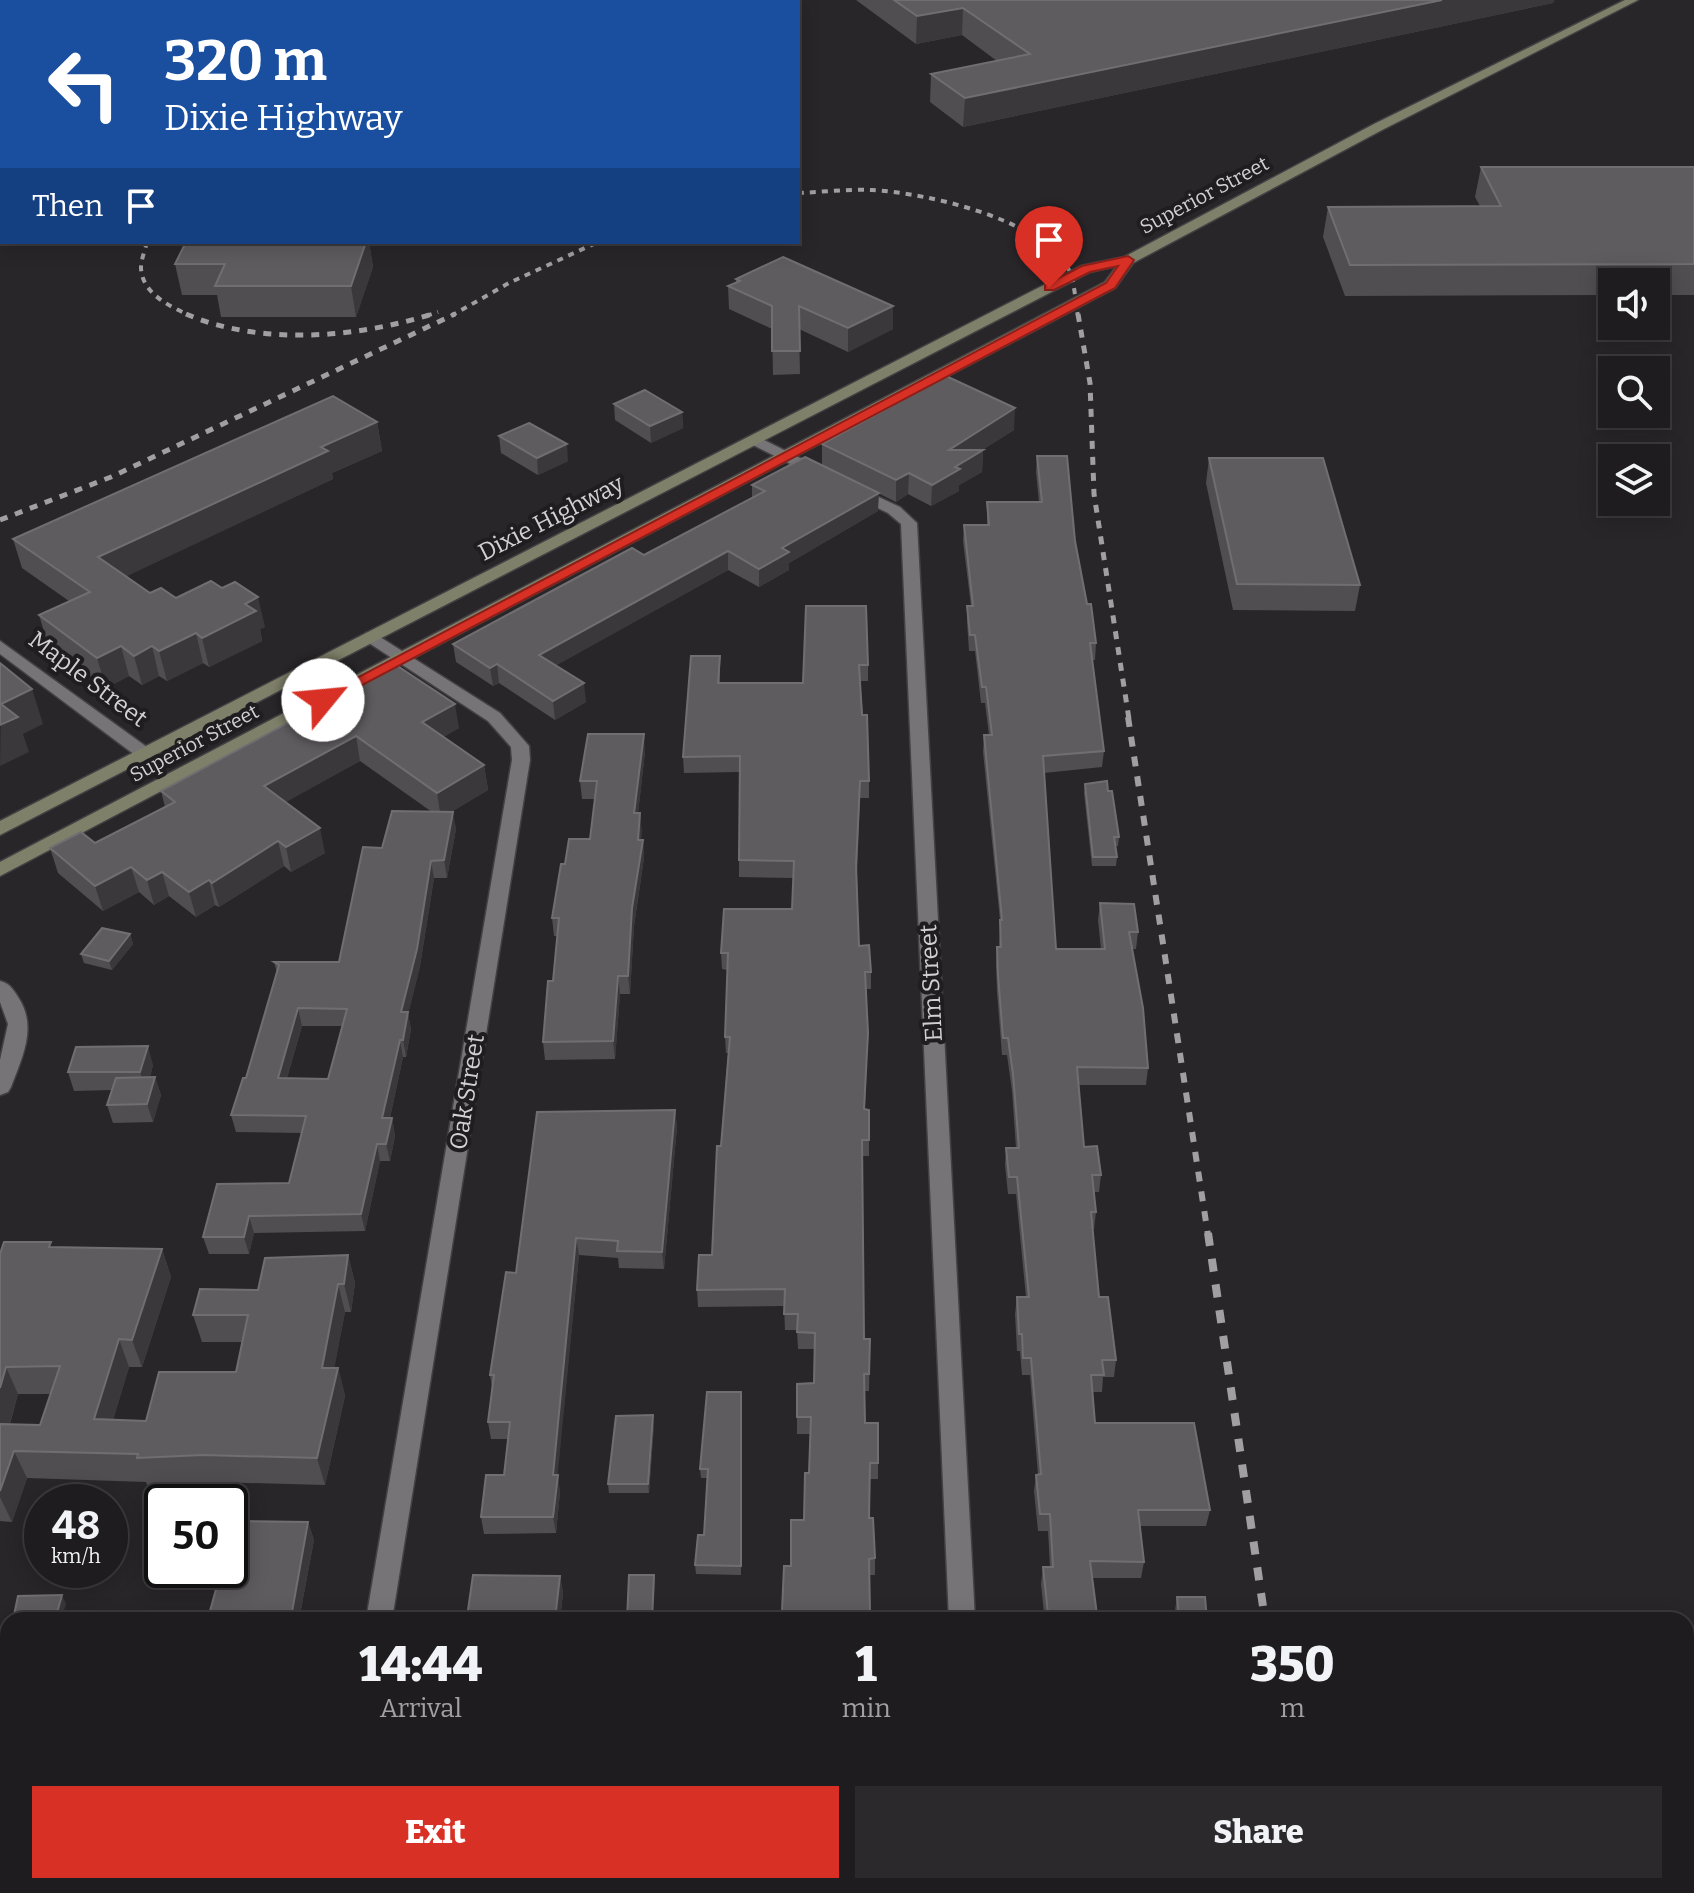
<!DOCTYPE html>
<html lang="en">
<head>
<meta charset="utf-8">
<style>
	:root { --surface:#1f1c1f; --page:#2c292c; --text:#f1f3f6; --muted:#a1a1a4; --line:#3c3a3d; --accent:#d93025 }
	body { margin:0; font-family:Bitter,serif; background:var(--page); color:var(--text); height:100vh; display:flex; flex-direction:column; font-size:30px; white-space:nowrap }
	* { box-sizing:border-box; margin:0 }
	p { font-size:26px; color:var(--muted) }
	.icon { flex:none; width:44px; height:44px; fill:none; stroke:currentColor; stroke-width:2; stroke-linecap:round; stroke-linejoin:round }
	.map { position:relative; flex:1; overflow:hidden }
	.sheet { position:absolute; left:0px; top:1612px; width:1694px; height:282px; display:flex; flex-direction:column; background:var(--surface); border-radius:24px 24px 0 0; box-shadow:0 4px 20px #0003,0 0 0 2px var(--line) }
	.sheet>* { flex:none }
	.hud { position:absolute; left:0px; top:0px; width:800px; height:244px; box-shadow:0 4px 20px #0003,0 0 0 2px var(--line); background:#1a4fa0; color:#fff; overflow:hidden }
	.tools { position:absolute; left:1598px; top:268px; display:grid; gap:16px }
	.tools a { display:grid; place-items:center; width:72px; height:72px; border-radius:0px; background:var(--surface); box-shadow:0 4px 20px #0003,0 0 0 2px var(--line); font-size:40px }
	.speed { position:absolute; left:24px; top:1484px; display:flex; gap:16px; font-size:40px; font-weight:700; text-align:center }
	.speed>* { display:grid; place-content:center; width:104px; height:104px; border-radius:50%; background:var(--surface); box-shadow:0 4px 20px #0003,0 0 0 2px var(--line); line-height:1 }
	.speed small { font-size:20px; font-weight:400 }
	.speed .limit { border:4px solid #111; border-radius:12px; background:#fff; color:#111 }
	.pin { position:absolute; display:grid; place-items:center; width:68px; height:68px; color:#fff; margin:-82px -34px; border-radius:50% 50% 50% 0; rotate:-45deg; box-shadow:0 0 8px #0007 }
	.pin .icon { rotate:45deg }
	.me { position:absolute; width:88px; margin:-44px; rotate:62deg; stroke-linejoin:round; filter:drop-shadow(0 0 6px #0008) }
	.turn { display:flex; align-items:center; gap:28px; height:168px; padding:0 32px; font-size:36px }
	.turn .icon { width:104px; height:104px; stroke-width:2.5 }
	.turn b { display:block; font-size:56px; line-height:68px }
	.then { display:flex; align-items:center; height:76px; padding:0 32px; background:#0003; gap:16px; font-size:30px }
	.eta { display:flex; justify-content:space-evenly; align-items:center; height:136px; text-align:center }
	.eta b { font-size:48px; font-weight:800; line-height:56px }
	.action { display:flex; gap:16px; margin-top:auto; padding:16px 32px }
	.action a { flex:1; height:92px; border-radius:0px; background:var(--accent); color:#fff; font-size:32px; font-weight:800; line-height:92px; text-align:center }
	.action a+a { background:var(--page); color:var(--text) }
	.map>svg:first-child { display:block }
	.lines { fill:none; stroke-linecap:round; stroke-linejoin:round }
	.minor-casing { stroke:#444144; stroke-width:3 }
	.secondary-casing { stroke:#444144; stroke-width:3 }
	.minor { fill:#777477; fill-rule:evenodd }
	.secondary { fill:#7f8069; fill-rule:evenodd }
	.rail-far3 { stroke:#a19fa1; stroke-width:4; stroke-dasharray:6 6; stroke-linecap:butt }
	.rail-far2 { stroke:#a19fa1; stroke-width:5; stroke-dasharray:8 8; stroke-linecap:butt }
	.rail-far1 { stroke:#a19fa1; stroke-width:6; stroke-dasharray:10 10; stroke-linecap:butt }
	.rail { stroke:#a19fa1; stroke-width:8; stroke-dasharray:13 13; stroke-linecap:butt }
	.wall { fill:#514e51; fill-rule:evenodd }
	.shaded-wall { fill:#3b383b }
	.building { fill:#5f5c5f; stroke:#716e71; stroke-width:2; fill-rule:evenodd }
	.route { fill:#d93025; stroke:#8d1f18; stroke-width:2 }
	.labels { text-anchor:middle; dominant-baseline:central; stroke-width:8; stroke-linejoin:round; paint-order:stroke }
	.far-street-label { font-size:20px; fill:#d2d0d2; stroke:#1f1d1f }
	.street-label { font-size:24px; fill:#d2d0d2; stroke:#1f1d1f }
</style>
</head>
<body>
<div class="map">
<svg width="1694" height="1893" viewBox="0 0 1694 1893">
	<rect width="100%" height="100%" fill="#292629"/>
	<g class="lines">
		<g class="minor-casing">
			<g id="minor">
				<path d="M754,435L822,469L825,472L817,477L812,475L749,443L746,440Z"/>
				<path d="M857,487L900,507L917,523L975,1620H949L901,524L888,513L851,495V489Z"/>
				<path d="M372,632L500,713L529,746L530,760L392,1620H366L512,760L511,747L488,721L366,641L363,637L366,633Z"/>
				<path d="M0,641L151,750L154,754L151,758H139L0,654Z"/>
				<path d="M0,981C9,983 13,989 18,997C38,1027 22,1057 11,1087L8,1092L0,1095V1060L8,1024L0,1002Z"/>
				<path d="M320,1886H350L349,1893H319Z"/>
				<rect x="957" y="1886" width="30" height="7"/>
			</g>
		</g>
		<g class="secondary-casing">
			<path id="secondary" d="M1625,0H1638L1382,130L1133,263L1115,288L0,876V862L1105,282L1117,266L1090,272L0,835V821L1081,266L1124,257L1374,124Z"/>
		</g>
		<use href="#minor" class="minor"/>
		<use href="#secondary" class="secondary"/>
		<g class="rail-far3">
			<path d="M798,193C822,192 848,189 872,190C926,193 1038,218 1068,268C1075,281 1075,301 1078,316"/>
			<path d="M147,242C145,250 141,260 141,268C142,294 171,307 191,316"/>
			<path d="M426,316L438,312"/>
			<path d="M451,316L509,283L598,242"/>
		</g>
		<g class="rail-far2">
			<path d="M186,314C260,346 357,338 432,314"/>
			<path d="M1078,314L1090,383L1094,494L1129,719"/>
			<path d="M0,520L111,477L455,314"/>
		</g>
		<path class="rail-far1" d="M1128,717L1208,1235"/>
		<g class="rail">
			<path d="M1208,1233L1265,1620"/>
			<path d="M1300,1886L1301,1893"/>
		</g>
	</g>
	<g class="wall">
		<path d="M0,0H262L261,2H2V137H0Z"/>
		<path d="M621,0H662L664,2H623Z"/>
		<path d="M856,0H1554L1553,3L963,127L930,102L931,74L997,61L962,35L916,44Z"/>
		<path d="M1481,167H1694V295H1656V282H1612V295L1345,296L1323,237L1328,207L1480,206L1475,197Z"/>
		<path d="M186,242H369L373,267L356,317H221L217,295H182L175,264Z"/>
		<path d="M736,279L893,306V329L848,352L799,329L800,374L773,375L772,329L729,309L728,286L736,283Z"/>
		<path d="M614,404L682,412L683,428L651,443L615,420Z"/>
		<path d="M377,422L382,451L332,473L333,479L126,576L150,593L176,598L265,627L260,629L262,641L209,667L203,663L167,681L159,676L142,685L129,676L106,688L48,645L39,615L69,601L22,568L13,539Z"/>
		<path d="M1014,430L982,450H983L982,472L959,485V491L931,506L908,494L896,502L822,465V444Z"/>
		<path d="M499,436L568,461L538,475L501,453Z"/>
		<path d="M1037,456L1075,541L1087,604L1096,643L1095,660H1092L1104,751L1102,767L1044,773L1056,949H1101L1098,920L1100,903L1138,932L1136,949H1132L1148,1068L1146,1085H1079L1084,1147L1101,1175L1099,1192H1094L1096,1212L1094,1229H1092L1099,1297L1116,1360L1114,1377H1103L1102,1392H1093L1095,1423L1210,1510L1206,1526H1140L1144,1562L1141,1578H1092L1097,1615L1174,1617L1177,1597L1207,1620H1030L1031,1614H1044L1041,1584L1043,1567H1050L1048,1531H1038L1034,1491L1036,1475H1038L1030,1375H1022L1020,1351H1017L1015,1314L1017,1297H1026L1016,1194H1008L1005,1165L1006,1148H1016L1012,1091L1007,1055H1002L997,992L996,964L997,947H999L1000,920L983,752L984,735H989L985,703H981L975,651H969L967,622V606H971L963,541L964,525H987V502H1039L1036,472Z"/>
		<path d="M1209,458L1360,585L1355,611L1233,610L1206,483Z"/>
		<path d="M752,485L878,511L789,563V570L759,587L728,570L556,665L586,702L555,720L499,683L493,686L456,662L453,644L644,555L752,498Z"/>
		<path d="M806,606L868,665V681H860L869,781V798H860L857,874L859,946L871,972V989H866L868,1033L865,1109L869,1110V1156H862L864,1339H870L869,1391H864L865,1423L878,1463V1479H869V1518L875,1558V1575H869V1620H783L782,1611L791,1566L804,1520L809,1473L810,1434H797V1384L814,1383L815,1349H798L797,1330H785L784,1306L698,1307L697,1290L712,1255L728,1053H726L725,1037L727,970L722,969L721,953L792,909L794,878L739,877V772L684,773L683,757L720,656V683H803Z"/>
		<path d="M396,665L459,728L443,737L484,765L488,790L451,812L456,829L447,878H434L420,966L408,1014L411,1029L406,1057H403L390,1118H392L395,1136L390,1161H380L365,1231L254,1233L249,1254H209L203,1237L289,1183L302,1133L236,1132L231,1115L246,1078L277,973L274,962H339L382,848L432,812L360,761L285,802L325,853L291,872L284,866L219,907L215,905L196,917L169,896L154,905L139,892L103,911L58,873L50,848L95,843L165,807L161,791ZM302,1026H342L328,1079L287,1078Z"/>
		<path d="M645,752L638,813H640L641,840H643L644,858L634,926L630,994H620L615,1059L545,1060L543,1042L553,981L558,936H554L552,918L565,864L590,839L595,799H582L580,781Z"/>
		<path d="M1085,784L1108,791L1119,837L1118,846H1116L1117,857L1116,866H1092L1084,793Z"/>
		<path d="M130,934L133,944L112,970L84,963L81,954Z"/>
		<path d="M153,1065L150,1077H155L161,1095L153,1122L113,1123L107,1105L112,1090L74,1091L68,1072Z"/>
		<path d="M675,1110L677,1127L664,1269L619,1268L618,1258L579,1255L557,1475L560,1492L556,1533L484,1534L481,1517L504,1475L508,1439H491L488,1422L492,1387L490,1375L516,1273Z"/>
		<path d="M53,1247L162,1249L171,1277L142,1367H129L113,1420L146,1421L236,1372L242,1342H202L193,1315L348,1255L355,1283L351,1312H345L334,1368H338L345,1396L325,1485L213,1482L147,1485L146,1482L27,1478L12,1522L0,1521V1254ZM18,1394H51L40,1425L10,1424Z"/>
		<path d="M742,1401L741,1575L696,1574L695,1565L704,1535L707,1478H701L700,1469Z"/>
		<path d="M654,1425L649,1493H609L608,1484Z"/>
		<path d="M230,1521L308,1522L314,1540L299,1620H214L210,1611L231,1581Z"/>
		<path d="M560,1576L563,1593L560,1620H467V1617Z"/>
		<path d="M1063,1886H1155L1156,1893H1064Z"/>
	</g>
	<g class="shaded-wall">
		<path d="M195,0H210L211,2H194Z"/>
		<path d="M243,0H262L261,2H242Z"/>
		<path d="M1442,0H1554L1553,3L963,127L965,98Z"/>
		<path d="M963,8L962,35L916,44L917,16Z"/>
		<path d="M366,242H369L373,267L356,317L351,286Z"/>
		<path d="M893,306V329L848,352V328Z"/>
		<path d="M1015,408L1014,430L967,459L983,450L982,472L959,485V491L931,506L932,485L949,450Z"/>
		<path d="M682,412L683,428L651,443L650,426Z"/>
		<path d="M377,422L382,451L332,473L333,479L106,586L98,557L321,447Z"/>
		<path d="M567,444L568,461L538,475L537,458Z"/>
		<path d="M909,473L908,494L896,502V480Z"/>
		<path d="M879,493L878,511L789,563V570L759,587V569L782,548Z"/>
		<path d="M728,551V570L541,674L539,655Z"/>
		<path d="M258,597L265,627L260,629L262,641L209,667L202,638L245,604Z"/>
		<path d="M196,633L203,663L167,681L159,651Z"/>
		<path d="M121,646L129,676L106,688L97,658Z"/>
		<path d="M152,646L159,676L142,685L134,656Z"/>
		<path d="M497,664L499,683L493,686L490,668Z"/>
		<path d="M584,683L586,702L555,720L553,701Z"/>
		<path d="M32,689L43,724L23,734L29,752L0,766L1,704Z"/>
		<path d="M455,704L459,728L426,747L422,722Z"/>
		<path d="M644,734L645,752L636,831L634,813Z"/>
		<path d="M356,736L360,761L270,811L264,786Z"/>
		<path d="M484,765L488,790L441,818L437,793Z"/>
		<path d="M453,812L456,829L447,878L444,860Z"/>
		<path d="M640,813L642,831L640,857L638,840Z"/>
		<path d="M320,828L325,853L291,872L286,847Z"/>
		<path d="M643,840L644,858L634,926L630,994L628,976L632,908Z"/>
		<path d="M278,841L284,866L219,907L212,883Z"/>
		<path d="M431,861L434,878L420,966L408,1014L411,1029L406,1057L403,1040L401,1012Z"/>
		<path d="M131,867L139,892L103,911L95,886Z"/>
		<path d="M162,872L169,896L154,905L147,880Z"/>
		<path d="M209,880L215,905L196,917L189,892Z"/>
		<path d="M130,934L133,944L112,970L109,961Z"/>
		<path d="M618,976L620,994L615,1059L613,1041Z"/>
		<path d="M298,1008L302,1026L282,1095L278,1078Z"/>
		<path d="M400,1040L403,1057L386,1136L382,1118Z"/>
		<path d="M148,1046L153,1065L146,1090L140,1072Z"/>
		<path d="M155,1077L161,1095L153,1122L147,1104Z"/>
		<path d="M675,1110L677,1127L664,1269L662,1252Z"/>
		<path d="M392,1118L395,1136L390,1161L386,1144Z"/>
		<path d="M377,1144L380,1161L365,1231L361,1214Z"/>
		<path d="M249,1216L254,1233L249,1254L244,1237Z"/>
		<path d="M576,1238L579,1255L556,1492L553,1475Z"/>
		<path d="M162,1249L171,1277L142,1367L132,1340Z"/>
		<path d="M348,1255L355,1283L351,1312L344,1284Z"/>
		<path d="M338,1284L345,1312L329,1396L322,1368Z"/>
		<path d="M119,1339L129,1367L105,1447L94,1419Z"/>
		<path d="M6,1367L18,1394L2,1451L0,1448V1388Z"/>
		<path d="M338,1368L345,1396L325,1485L317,1458Z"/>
		<path d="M653,1415L654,1425L649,1493L648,1484Z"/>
		<path d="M14,1451L27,1478L12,1522L0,1497V1491Z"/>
		<path d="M558,1475L560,1492L556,1533L553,1517Z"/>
		<path d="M308,1522L314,1540L299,1620H294L292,1612Z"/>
		<path d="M654,1575L655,1584L653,1620H652Z"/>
		<path d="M560,1576L563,1593L560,1620H555Z"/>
		<path d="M62,1595L66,1604L61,1620H55Z"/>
		<path d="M247,1886H256L255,1893H245Z"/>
		<path d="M522,1886H528L527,1893H521Z"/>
	</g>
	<g class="building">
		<path d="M0,0H195L194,2H2V108H0Z"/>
		<path d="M220,0H243L242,2H221Z"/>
		<path d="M633,0H662L664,2H635Z"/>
		<path d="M894,0H1442L965,98L931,74L1030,54L963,8L917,16Z"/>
		<path d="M1481,167H1694V264L1350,265L1328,207L1501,206Z"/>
		<path d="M186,242H366L351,286H215L225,264H175Z"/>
		<path d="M783,257L893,306L848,328L799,306L800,351H772V306L728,286L740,281L736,279Z"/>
		<path d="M946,376L1015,408L949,450H983L955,467L960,469L932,485L909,473L896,480L822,444Z"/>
		<path d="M645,390L682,412L650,426L614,404Z"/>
		<path d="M333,396L377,422L321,447L328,451L98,557L150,593L161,588L176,598L211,581L222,588L235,582L258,597L245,604L256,611L202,638L196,633L159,651L152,646L134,656L121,646L97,658L39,615L90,592L13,539Z"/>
		<path d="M529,423L567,444L537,458L499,436Z"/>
		<path d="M1037,456H1067L1075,541L1087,604H1091L1096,643H1090L1104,751L1043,756L1056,949H1105L1100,903L1134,904L1138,932H1129L1143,1008L1148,1068L1077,1067L1084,1147L1097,1146L1101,1175H1092L1096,1212H1091L1099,1297H1108L1116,1360H1102L1104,1375H1091L1095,1423H1194L1210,1510H1138L1144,1562L1090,1561L1097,1615L1179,1617L1177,1597H1205L1207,1620H1031V1614H1048L1043,1567H1053L1050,1514H1040L1036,1475L1041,1474L1031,1358H1023L1022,1334H1019L1017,1297H1029L1017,1177H1009L1006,1148H1019L1013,1074L1008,1038H1003L998,975L997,947H1001L1000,920H1002L984,735H992L986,687H982L975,635H970L967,606H973L964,525H989L987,502H1042Z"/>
		<path d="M805,457L879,493L782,548L789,552L759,569L728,551L539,655L584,683L553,701L497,664L490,668L453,644L632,548L644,555L765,491L752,485Z"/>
		<path d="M1209,458H1323L1360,585L1237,584Z"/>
		<path d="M806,606H866L868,665H859L862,715H867L869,781H860L856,866L859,946L869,945L871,972H865L868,1033L864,1109L869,1110V1140H862L864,1339H870L869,1374H864L865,1423H878V1463H870L869,1518H873L875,1558L869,1559L870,1611H782L784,1566H791V1520H804L805,1473H809L811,1417H797V1384L814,1383L815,1333L797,1332L798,1314H784L785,1289L697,1290L699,1255H712L717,1146H721L730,1037H725L728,953H721L724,909H792L794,861L739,860L740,756L683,757L691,656H720L718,683H803Z"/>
		<path d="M0,663L32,689L1,704L18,717L0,725Z"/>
		<path d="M396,665L455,704L422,722L484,765L437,793L356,736L264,786L320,828L286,847L278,841L212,883L209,880L189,892L162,872L147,880L131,867L95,886L50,848L81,832L95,843L175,802L161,791Z"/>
		<path d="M588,734H644L634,813H640L638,840H643L632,908L628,976H618L613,1041L543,1042L548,981H553L559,918H552L561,864H565L569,839H590L597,781H580Z"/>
		<path d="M1107,781L1108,791H1112L1119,837H1114L1117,857H1093L1085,784Z"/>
		<path d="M392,811L453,812L444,860L431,861L417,949L401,1012H408L403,1040H400L382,1118H392L386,1144H377L361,1214L249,1216L244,1237H203L217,1184L289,1183L306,1116L231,1115L243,1078H246L279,965L274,962H339L363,847L382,848ZM298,1008L347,1009L328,1079L278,1078Z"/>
		<path d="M102,928L130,934L109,961L81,954Z"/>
		<path d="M148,1046L140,1072H68L76,1047Z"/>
		<path d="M155,1077L147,1104L107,1105L116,1078Z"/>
		<path d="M675,1110L662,1252L617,1251L618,1241L576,1238L553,1475H558L553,1517H481L486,1475H504L510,1422H488L494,1375H490L506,1272L516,1273L537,1112Z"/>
		<path d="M4,1242H51L49,1247L162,1249L132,1340L119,1339L94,1419L146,1421L159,1372H236L248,1315H193L200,1289L258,1290L265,1258L348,1255L344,1284H338L322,1368H338L317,1458L203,1455L137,1458L138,1454L14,1451L0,1491V1424L40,1425L60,1366L6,1367L0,1388V1254Z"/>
		<path d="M707,1392H741V1566L695,1565L698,1535H704L708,1469H700Z"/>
		<path d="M653,1415L648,1484H608L616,1416Z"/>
		<path d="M230,1521L308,1522L292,1612L210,1611L218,1582L231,1581Z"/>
		<path d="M473,1575L560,1576L555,1619L467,1617Z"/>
		<path d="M629,1575H654L652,1620H627Z"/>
		<path d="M62,1595L55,1620H13L18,1596Z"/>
		<path d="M138,1886H247L245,1893H136Z"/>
		<path d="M423,1886H522L521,1893H422Z"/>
		<path d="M577,1886H621V1893H576Z"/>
		<rect x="681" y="1886" width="43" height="7"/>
		<path d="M778,1886H876L875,1893H778Z"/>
		<path d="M1067,1886H1155L1156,1893H1068Z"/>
	</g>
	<path class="route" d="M1128,256L1134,260L1115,288L328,703L323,705L315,700L1106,283L1118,266L1090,272L1054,290H1045V285L1082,266Z"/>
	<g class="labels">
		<g class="far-street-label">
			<text transform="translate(1204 195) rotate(-28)">Superior Street</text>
			<text transform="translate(194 743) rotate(-28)">Superior Street</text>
		</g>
		<g class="street-label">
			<text transform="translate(551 518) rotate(-27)">Dixie Highway</text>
			<text transform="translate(88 679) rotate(37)">Maple Street</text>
			<text transform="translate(931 983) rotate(-93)">Elm Street</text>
			<text transform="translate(467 1092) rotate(-81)">Oak Street</text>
		</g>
	</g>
</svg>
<div class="tools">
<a><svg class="icon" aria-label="sound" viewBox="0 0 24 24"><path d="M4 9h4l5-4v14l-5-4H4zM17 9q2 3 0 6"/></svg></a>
<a><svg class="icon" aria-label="search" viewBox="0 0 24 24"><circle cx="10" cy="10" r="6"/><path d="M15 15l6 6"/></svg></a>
<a><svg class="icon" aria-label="layers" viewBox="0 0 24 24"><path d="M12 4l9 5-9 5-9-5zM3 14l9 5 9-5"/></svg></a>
</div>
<div class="speed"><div>48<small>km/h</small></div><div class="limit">50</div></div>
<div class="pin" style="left:1049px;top:288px;background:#d93025"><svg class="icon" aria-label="arrive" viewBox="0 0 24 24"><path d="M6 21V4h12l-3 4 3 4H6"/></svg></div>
<svg class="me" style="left:323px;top:700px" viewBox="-20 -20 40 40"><circle r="19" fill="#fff"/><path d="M0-13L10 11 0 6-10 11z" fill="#d93025"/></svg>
<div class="hud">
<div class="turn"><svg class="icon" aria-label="left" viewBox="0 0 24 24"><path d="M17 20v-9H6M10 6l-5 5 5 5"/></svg><div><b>320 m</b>Dixie Highway</div></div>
<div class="then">Then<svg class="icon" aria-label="arrive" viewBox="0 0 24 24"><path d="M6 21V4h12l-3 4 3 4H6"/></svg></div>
</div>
<section class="sheet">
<div class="eta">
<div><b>14:44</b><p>Arrival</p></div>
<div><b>1</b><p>min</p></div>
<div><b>350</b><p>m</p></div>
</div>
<div class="action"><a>Exit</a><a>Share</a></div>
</section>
</div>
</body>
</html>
